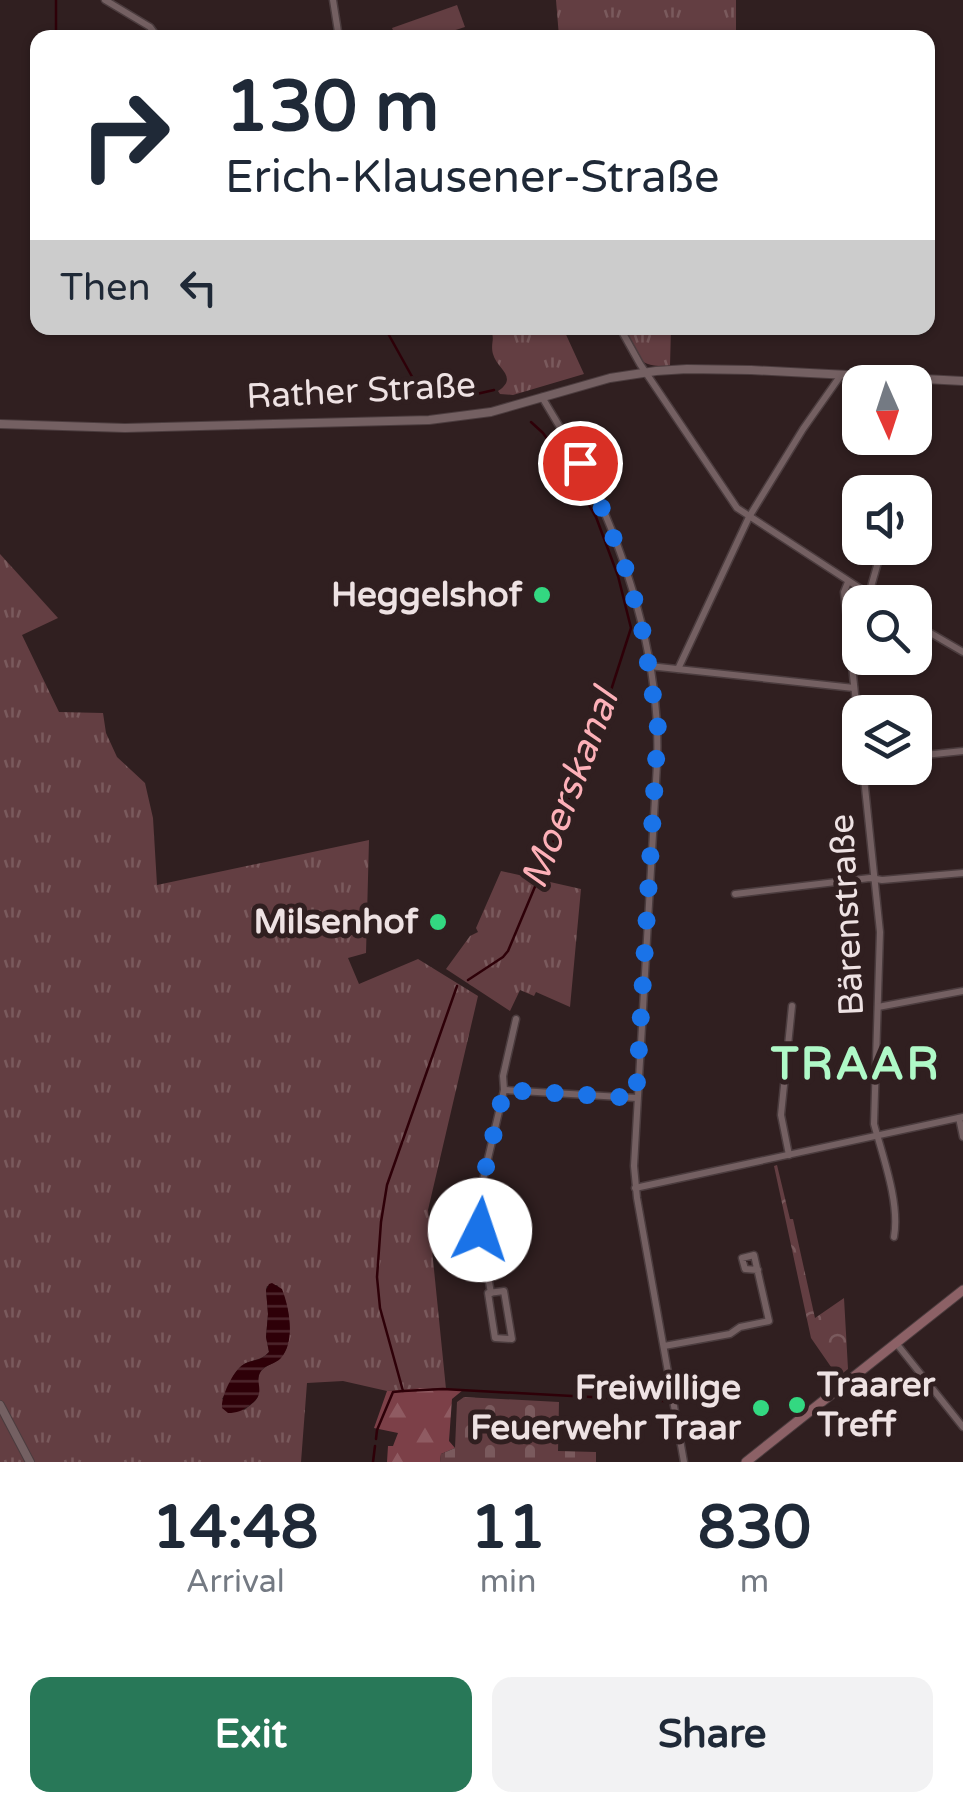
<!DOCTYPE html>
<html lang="en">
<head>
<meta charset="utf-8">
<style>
	:root { --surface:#fff; --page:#f2f2f3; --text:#1f2937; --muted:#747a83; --accent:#287858 }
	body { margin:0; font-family:"Varela Round",sans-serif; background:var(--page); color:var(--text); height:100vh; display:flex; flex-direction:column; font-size:38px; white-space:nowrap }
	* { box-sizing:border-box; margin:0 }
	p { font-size:32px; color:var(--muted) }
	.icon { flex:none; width:55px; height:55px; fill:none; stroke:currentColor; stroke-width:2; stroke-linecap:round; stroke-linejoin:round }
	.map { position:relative; height:1462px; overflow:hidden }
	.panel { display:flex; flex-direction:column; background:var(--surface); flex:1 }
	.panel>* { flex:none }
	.guide { position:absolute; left:30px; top:30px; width:905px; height:305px; border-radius:20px; box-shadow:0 2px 8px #0004; background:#fff; color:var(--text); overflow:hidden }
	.needle { width:65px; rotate:177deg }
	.fabs { position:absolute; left:842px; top:365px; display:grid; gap:20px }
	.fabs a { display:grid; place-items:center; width:90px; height:90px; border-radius:20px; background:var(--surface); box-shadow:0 2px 8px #0004; font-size:50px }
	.pin { position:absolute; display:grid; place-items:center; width:85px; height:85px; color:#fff; margin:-42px; border:5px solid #fff; border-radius:50%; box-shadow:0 2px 10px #0007 }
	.me { position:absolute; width:110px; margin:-55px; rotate:4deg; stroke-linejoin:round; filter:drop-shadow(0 0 8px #0008) }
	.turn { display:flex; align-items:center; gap:35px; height:210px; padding:0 30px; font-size:45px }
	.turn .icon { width:130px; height:130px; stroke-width:2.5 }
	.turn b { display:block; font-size:70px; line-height:85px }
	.then { display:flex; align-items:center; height:95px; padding:0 30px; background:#0003; gap:20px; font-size:38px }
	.eta { display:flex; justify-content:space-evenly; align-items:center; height:170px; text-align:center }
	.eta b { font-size:60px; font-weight:800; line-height:70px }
	.button { display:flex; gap:20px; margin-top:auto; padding:20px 30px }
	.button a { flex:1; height:115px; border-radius:20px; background:var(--accent); color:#fff; font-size:40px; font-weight:800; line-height:115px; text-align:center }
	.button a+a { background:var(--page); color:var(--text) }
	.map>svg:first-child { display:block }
	.grass { fill:url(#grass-tufts); fill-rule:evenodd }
	.forest { fill:url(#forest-firs) }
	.cemetery { fill:url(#cemetery-stones) }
	.park { fill:url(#park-crowns) }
	.pitch { fill:#633e42 }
	.water { fill:url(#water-rules) }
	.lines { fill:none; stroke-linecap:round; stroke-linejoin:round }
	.stream { stroke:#2e0008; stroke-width:2.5 }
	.minor-casing { stroke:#4b3c3e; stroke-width:9 }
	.tertiary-casing { stroke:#4b3c3e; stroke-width:10 }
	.secondary-casing { stroke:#4b3c3e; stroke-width:11 }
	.minor { stroke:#746062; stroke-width:6 }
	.tertiary { stroke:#746062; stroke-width:8 }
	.secondary { stroke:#8c6166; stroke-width:9 }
	.route { stroke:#1a73e8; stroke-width:18; stroke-dasharray:0 32.4 }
	.poi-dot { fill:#33d881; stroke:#301f20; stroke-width:4 }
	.labels { text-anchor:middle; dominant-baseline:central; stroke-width:10; stroke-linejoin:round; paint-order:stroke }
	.street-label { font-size:35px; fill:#eee2e3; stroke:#301f20 }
	.poi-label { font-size:35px; font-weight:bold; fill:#eee2e3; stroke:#301f20; text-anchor:end }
	.water-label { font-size:38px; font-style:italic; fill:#fdb0b8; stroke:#301f20 }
	.district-label { font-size:45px; font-weight:bold; letter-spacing:2.5px; fill:#aff9c7; stroke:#301f20 }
</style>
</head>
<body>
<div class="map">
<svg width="963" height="1462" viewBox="0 0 963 1462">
	<defs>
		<pattern id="grass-tufts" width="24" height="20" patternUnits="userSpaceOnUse" patternTransform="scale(2.5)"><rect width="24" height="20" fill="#633e42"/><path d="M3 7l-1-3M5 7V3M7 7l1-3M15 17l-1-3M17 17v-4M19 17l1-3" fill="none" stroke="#7a5a5d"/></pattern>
		<pattern id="forest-firs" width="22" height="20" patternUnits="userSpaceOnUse" patternTransform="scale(2.5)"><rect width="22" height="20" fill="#7c4048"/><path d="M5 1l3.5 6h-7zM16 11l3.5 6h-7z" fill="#8f5b62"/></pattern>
		<pattern id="cemetery-stones" width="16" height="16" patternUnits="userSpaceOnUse" patternTransform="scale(2.5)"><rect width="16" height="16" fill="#633e42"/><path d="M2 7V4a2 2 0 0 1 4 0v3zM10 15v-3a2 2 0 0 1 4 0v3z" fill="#7a5a5d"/></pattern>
		<pattern id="park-crowns" width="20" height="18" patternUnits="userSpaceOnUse" patternTransform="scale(2.5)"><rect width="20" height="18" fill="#633e42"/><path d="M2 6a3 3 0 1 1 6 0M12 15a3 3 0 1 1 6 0" fill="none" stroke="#7a5a5d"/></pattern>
		<pattern id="water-rules" width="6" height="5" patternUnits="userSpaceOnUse" patternTransform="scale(2.5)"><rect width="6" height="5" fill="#2e0008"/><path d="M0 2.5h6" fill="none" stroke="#4d252c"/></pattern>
	</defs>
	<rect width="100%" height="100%" fill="#301f20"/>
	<g class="grass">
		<path d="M556,0H736V37H559Z"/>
		<path d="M490,328H563L584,374L513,395L500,394L498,391C519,377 497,369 493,354C490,342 496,340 490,328Z"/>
		<path d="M624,328H671L670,366C635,368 638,355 624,328Z"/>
		<path d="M0,554L58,618L22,635L59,712L103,713L106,733L117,757L145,783L153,818L157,885L369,840L366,953L348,958L359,984L418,959L478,996L428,1210L446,1389L420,1388L387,1391L343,1381L307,1383L301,1462H0ZM277,1285C290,1299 294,1338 283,1355C277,1364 262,1365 259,1375C254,1397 267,1393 244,1410L222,1399C230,1387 232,1370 246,1363C256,1359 261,1360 269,1352L266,1337L268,1314L266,1289L267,1286Z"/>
		<path d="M501,871L581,889L570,1007L536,992L534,996L520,990L510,1011L446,969L470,936L478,932L476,928Z"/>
	</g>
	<path class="forest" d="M420,1388L463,1390L452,1399L449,1441L455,1448L441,1454L440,1462H387L388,1446H393L398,1433L374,1428L387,1391Z"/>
	<path class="cemetery" d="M464,1397L559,1402L558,1451L596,1452V1462H440L441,1454L455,1448L457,1402Z"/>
	<path class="park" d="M777,1165L790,1219H793L815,1318L844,1298L848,1369L838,1377L811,1338L774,1166Z"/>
	<path class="pitch" d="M457,5L465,27L434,37H396L392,28Z"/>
	<path class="water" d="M272,1283L282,1289C289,1307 296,1341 281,1358C276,1364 266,1364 261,1371C253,1383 268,1392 250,1405C242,1411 237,1413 228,1413L222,1408C221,1396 234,1368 246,1363C256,1359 261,1361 269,1352L266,1337L268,1314L266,1290L269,1284Z"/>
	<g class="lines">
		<g class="stream">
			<path d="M56,0V38"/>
			<path d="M385,328L415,382L459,398L494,390"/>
			<path d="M468,980L503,957L508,951L552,846L586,748L604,712L631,628L618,576L596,517L567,467L543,433L531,422"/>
			<path d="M403,1391L443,1389L664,1401"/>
			<path d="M376,1439L377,1430L393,1392L403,1391L380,1308L377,1277L381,1222L387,1185L457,986"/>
			<path d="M373,1462L375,1446"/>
		</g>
		<g class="minor-casing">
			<g id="minor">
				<path d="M105,0L150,27L158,38"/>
				<path d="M333,0L339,38"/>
				<path d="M620,328L640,364L737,508L881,602"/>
				<path d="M542,397C560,428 580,458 595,491C633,573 661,673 657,764L634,1166L637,1198L684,1462"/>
				<path d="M848,582L844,592L860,740"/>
				<path d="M869,594L882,548"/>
				<path d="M915,624L963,652"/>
				<path d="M649,666L854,688"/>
				<path d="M678,669L749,517L803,429L841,375"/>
				<path d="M915,756L963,751"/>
				<path d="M863,768L880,932L874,1124C883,1157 900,1203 894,1237"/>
				<path d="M735,894L870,878L882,880L963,873"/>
				<path d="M878,1007L963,991"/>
				<path d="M504,1090L637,1098"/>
				<path d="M959,1118L963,1137"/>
				<path d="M789,1155L781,1115L792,1006"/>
				<path d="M635,1188L963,1117"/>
				<path d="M504,1291L512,1339L495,1338L488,1293Z"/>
				<path d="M491,1293L476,1210L504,1090L503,1076L516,1019"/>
				<path d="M896,1343L963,1427"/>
				<path d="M664,1346L730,1334L740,1327L769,1321L754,1255L742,1258L745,1269L758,1270"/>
			</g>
		</g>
		<g class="tertiary-casing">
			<g id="tertiary">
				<path d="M0,424L125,428L429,420L491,412L610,378L656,371L687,369L751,370L963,381"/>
				<path d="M0,1405L30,1462"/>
			</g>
		</g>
		<g class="secondary-casing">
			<path id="secondary" d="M746,1462L963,1290"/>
		</g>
		<use href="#minor" class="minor"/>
		<use href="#tertiary" class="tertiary"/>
		<use href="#secondary" class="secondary"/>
	</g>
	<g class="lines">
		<path class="route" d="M480,1230L476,1210L504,1090L636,1098L658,728L644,637L628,575L594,488L580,463"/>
	</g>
	<g class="poi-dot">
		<circle cx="542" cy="595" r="10"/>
		<circle cx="438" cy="922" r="10"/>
		<circle cx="797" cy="1405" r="10"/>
		<circle cx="761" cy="1408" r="10"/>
	</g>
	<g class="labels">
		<g class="street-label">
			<text transform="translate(361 391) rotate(-3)">Rather Straße</text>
			<text transform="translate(847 915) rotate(-93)">Bärenstraße</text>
		</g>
		<g class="poi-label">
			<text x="522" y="595">Heggelshof</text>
			<text x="418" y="922">Milsenhof</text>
			<text x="817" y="1385" text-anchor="start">Traarer<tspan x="817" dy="40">Treff</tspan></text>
			<text x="741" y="1388">Freiwillige<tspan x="741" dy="40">Feuerwehr Traar</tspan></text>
		</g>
		<g class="water-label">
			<text transform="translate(570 789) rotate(-69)">Moerskanal</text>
		</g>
		<g class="district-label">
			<text x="856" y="1065">TRAAR</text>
		</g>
	</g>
</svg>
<div class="fabs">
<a><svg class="needle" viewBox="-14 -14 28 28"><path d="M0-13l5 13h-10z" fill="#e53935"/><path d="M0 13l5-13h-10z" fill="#747a83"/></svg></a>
<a><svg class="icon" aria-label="sound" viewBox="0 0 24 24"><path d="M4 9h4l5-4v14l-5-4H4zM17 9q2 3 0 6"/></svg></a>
<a><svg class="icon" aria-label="search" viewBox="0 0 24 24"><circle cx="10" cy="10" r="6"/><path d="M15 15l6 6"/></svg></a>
<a><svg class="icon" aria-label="layers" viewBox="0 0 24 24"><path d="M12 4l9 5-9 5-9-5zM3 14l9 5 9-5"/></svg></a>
</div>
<div class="pin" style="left:580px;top:463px;background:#d93025"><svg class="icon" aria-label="arrive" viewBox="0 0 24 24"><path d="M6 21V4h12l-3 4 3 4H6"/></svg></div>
<svg class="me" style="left:480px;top:1230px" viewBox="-20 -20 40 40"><circle r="19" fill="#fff"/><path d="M0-13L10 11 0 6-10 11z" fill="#1a73e8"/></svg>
<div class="guide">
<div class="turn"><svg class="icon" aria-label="right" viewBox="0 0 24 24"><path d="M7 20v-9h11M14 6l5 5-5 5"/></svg><div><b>130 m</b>Erich-Klausener-Straße</div></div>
<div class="then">Then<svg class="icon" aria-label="left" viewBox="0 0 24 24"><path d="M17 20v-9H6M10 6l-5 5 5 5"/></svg></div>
</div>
</div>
<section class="panel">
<div class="eta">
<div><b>14:48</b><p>Arrival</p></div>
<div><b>11</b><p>min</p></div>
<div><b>830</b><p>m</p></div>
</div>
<div class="button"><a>Exit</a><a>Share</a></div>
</section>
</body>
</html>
